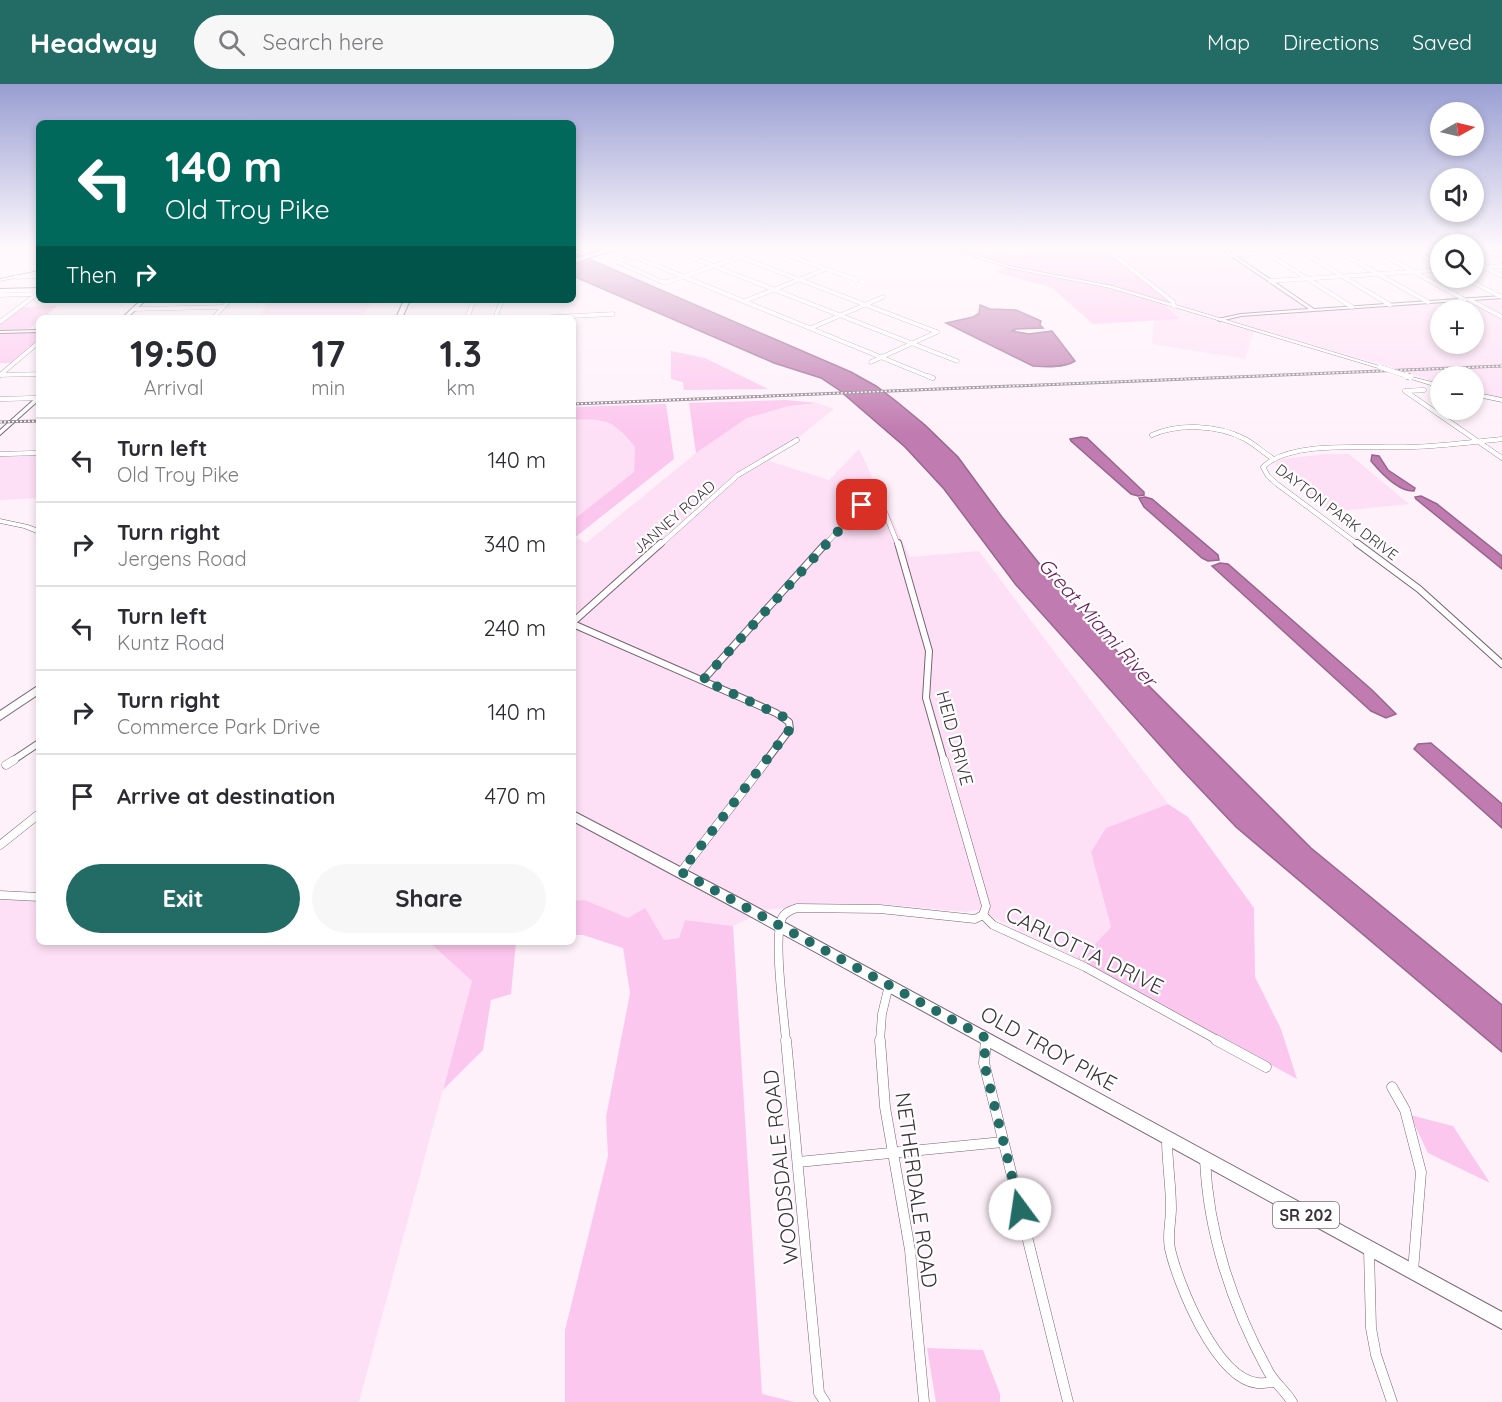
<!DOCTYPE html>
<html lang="en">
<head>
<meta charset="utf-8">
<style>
	:root { --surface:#fff; --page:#f7f7f7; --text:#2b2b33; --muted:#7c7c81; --line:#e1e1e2; --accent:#236c65 }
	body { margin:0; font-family:Quicksand,sans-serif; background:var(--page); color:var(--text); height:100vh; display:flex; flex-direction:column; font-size:22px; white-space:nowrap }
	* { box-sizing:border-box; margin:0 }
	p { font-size:20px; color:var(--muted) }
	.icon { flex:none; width:33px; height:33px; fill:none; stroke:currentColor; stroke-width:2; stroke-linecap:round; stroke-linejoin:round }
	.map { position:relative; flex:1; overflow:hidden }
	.panel { position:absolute; left:36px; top:231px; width:540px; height:630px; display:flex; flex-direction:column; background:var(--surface); border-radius:9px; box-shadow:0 3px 9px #0003 }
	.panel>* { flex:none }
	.top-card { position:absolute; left:36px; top:36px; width:540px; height:183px; border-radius:9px; box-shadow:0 3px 9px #0003; background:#00695c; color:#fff; overflow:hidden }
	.needle { width:39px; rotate:82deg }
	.tools { position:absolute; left:1430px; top:18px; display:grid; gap:12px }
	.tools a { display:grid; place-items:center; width:54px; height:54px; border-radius:50%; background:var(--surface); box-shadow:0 3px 9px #0003; font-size:30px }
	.pin { position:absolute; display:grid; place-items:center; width:51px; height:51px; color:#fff; margin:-26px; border-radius:12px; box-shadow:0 3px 9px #0006 }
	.me { position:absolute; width:66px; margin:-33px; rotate:346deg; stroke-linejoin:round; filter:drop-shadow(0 0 4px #0008) }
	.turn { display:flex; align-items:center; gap:21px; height:126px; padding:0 30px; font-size:27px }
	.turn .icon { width:78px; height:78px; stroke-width:2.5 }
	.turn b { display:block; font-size:42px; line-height:51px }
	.then { display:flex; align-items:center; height:57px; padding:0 30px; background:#0003; gap:12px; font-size:22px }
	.eta { display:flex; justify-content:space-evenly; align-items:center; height:102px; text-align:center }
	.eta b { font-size:36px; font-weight:800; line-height:42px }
	.primary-button { display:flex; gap:12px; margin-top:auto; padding:12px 30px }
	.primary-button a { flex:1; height:69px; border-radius:36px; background:var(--accent); color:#fff; font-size:24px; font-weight:800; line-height:69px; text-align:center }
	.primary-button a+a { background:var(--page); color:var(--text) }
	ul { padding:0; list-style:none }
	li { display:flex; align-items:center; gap:18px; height:84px; padding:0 30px; border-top:2px solid var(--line) }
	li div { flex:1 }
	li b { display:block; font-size:22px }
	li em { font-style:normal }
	header { display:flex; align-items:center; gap:36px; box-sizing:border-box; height:84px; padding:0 30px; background:var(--accent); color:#fff }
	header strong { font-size:28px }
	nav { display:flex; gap:33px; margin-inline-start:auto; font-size:21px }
	.search { width:420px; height:54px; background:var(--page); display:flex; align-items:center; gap:15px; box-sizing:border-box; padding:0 21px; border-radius:33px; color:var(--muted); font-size:22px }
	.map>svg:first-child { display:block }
	.built { fill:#fee0f6; fill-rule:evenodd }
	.green { fill:#fcc7ee }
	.water { fill:#c07cb0; stroke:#98668c; stroke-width:1.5 }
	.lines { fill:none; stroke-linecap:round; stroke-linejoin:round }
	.minor-far4-casing { stroke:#776472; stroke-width:4.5 }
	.minor-far3-casing { stroke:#776472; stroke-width:5 }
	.minor-far2-casing { stroke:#776472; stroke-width:8 }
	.minor-far1-casing { stroke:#776472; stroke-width:9 }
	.minor-casing { stroke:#776472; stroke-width:11 }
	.tertiary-casing { stroke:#776472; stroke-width:2 }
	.secondary-casing { stroke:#776472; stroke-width:1 }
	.primary-casing { stroke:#776472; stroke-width:2 }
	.motorway-casing { stroke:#776472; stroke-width:2 }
	.minor-far4 { stroke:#fff; stroke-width:4 }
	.minor-far3 { stroke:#fff; stroke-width:4.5 }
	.minor-far2 { stroke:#fff; stroke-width:6 }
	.minor-far1 { stroke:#fff; stroke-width:8 }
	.minor { stroke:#fff; stroke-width:10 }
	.tertiary { fill:#fff; fill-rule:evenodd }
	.secondary { fill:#fff; fill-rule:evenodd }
	.primary { fill:#fff; fill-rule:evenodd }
	.motorway { fill:#fff; fill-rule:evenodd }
	.rail-casing { stroke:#8d828a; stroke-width:3 }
	.rail { stroke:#fff; stroke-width:1.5; stroke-dasharray:2; stroke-linecap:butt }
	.secondary-bridge-far1-casing { stroke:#776472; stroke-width:5; stroke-linecap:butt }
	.secondary-bridge-casing { stroke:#776472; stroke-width:7; stroke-linecap:butt }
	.secondary-bridge-far1 { stroke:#fff; stroke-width:4.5 }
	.secondary-bridge { stroke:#fff; stroke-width:6 }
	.route { stroke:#236c65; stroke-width:10; stroke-dasharray:0 18 }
	.labels { text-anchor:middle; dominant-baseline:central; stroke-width:4.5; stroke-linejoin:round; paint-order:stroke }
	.far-street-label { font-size:15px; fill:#3c3339; stroke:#fff }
	.shield { fill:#fff; stroke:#767074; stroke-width:1.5 }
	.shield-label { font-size:16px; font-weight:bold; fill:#3c3339 }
	.street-label { font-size:18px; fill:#3c3339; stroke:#fff }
	.water-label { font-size:20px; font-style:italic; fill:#6c1b5e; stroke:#fff }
	.near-street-label { font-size:21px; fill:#3c3339; stroke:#fff }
</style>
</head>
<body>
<header>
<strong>Headway</strong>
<div class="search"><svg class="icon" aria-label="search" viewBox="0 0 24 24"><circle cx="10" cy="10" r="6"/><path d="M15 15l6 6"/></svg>Search here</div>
<nav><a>Map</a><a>Directions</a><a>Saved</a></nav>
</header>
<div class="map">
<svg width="1502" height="1318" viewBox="0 0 1502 1318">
	<rect width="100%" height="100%" fill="#fff1fa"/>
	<g class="built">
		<path d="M1107,163H1218L1314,227L1502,214V314L1473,309V292H1440V300L1398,285L1257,246L1253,249L1245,275L1152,260L1154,236L1181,235L1167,222L1174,218ZM1440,226H1473V260H1440Z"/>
		<path d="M270,216H372L362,234H258Z"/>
		<path d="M818,319L834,325L769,377L829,396L859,365L910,473L979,467L1168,720L1106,744L1091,768L1111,843L1095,860L1077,874L977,826L966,828L879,820L770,825L733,842L685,836L679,854L664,856L628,834L585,816L573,817V455L575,453L586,459L696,369L747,334L789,322Z"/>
		<path d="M599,335L622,346L635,363L634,388L573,436V336Z"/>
		<path d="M39,369V414L0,416V370Z"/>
		<path d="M1326,370H1349L1409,420L1329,428L1275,380L1282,375Z"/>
		<path d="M39,807V858H429L472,897L359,1318H0V812L34,813Z"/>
	</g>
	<g class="green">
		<path d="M950,163H1016L1021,168L1103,163L1171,219L1166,222L1180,235L1093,240L1052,204L995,188L1007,183Z"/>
		<path d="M57,222L43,234H39V237L29,245L0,246V241L22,223Z"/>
		<path d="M39,247V258L14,279H0V248Z"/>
		<path d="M671,267L705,274L768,305L684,306L683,298L671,295Z"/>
		<path d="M785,316L818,319L789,322L747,334L696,369L689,319Z"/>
		<path d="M666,320L674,375L573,455V436L634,388L635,363C615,337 605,334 573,336V323Z"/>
		<path d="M1168,720L1188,733L1254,824L1255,893L1281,945L1297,995L1077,874L1095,860L1111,843L1091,768L1106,744Z"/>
		<path d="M585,816L628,834L645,824L664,856L679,854L685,836L733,842L762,1310L794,1318H565V1246L608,1072L606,1033L630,909L623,864L583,851H573V817Z"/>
		<path d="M429,858H516L511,910L491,916L483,966L443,1006L472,897Z"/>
		<path d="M1410,1031L1453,1042L1490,1099L1428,1069Z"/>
		<path d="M927,1264L983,1266L1000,1310V1318H936Z"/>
	</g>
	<g class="water">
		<path d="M573,168L851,288L876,302L896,317L925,341L958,373L1002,433L1050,493L1146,599L1311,764L1502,921V968L1236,743L1183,687L1016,501L944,405L905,363L839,306L821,294L774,279L573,192Z"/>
		<path d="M980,221L990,225L1016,226L1041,237L1040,241L1043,244L1016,245L1012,247L1029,250L1052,247L1075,277C1064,284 1046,283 1033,282L946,239L973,233L979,229Z"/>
		<path d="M1081,353L1087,354L1144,408V411L1138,412L1131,410L1071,357L1070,355Z"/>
		<path d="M1372,371L1379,372L1388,386L1415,404L1414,407C1398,408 1381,389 1371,377Z"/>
		<path d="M1421,412L1437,420L1502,472V485L1416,415L1415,413Z"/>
		<path d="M1145,413L1152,415L1218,471L1219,476L1208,477L1202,474L1144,423L1139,414Z"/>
		<path d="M1220,479L1228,480L1372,606L1396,630L1386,634L1371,627L1212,482Z"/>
		<path d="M1431,659L1502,720V744L1414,665L1418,660Z"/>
	</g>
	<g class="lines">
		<g class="minor-far4-casing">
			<g id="minor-far4">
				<path d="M665,163L957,277"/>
				<path d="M714,163L937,248"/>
				<path d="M765,163L857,196"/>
				<path d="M816,163L824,166"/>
				<path d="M1104,163L1173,218L1174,222"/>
				<path d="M1257,163L1352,223"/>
				<path d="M1369,163L1465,216"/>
				<path d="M1407,163L1440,181"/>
				<path d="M1334,165L1428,218"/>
				<path d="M1299,166L1390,221"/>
				<path d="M1473,166L1502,171"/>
				<path d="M623,168L932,294"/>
				<path d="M0,170L34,163"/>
				<path d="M1230,171L1349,163"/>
				<path d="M618,178L662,198H668L768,163"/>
				<path d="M618,178L661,163"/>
				<path d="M1473,178L1502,192"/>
				<path d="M1473,184L1502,182"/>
				<path d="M16,193L39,192"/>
				<path d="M1464,194L1502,213"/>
				<path d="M1270,197L1440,186"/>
				<path d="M0,211L36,210"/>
				<path d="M1470,216L1502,233"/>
				<path d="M745,217L826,185"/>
				<path d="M134,225L223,223"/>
				<path d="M213,234L230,216"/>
				<path d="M467,234L474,216"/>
				<path d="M495,234L502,216"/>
				<path d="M534,234L613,230"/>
				<path d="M0,238L37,210"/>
				<path d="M811,244L883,213"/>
				<path d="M871,278L937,248"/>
				<path d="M0,291L39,258"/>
				<path d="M0,291L39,290"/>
			</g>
		</g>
		<g class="minor-far3-casing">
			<g id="minor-far3">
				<path d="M928,292L933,294"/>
				<path d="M1424,306L1405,307L1502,374"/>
				<path d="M0,315L38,314"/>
				<path d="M1152,351C1180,339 1218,341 1245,355C1254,360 1263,368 1272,374"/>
				<path d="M0,370L39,369"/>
				<path d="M660,461L738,391L797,356"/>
				<path d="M825,461L859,423L869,419L882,421L898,461"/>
				<path d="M1359,461L1277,400L1268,392L1263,383C1292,355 1371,365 1410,363C1441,362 1472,358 1502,355"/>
			</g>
		</g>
		<g class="minor-far2-casing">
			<g id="minor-far2">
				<path d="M898,459L929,567L926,614L944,677"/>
				<path d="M1357,459L1419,505L1502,580"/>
				<path d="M573,538L661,459"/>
				<path d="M573,540L776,629L789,638L790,645L766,677"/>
				<path d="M703,596L826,459"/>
				<path d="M12,677L39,659"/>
			</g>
		</g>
		<g class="minor-far1-casing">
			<g id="minor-far1">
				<path d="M944,676L986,822L983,831"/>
				<path d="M6,681L14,676"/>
				<path d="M0,761L39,730"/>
				<path d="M681,788L767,676"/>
				<path d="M0,811L39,813"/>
				<path d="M983,831L993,841L1085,883L1219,957"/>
				<path d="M786,957C784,932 773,854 782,834C785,828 791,826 797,824L880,825L975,835L983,831"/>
				<path d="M880,957L882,930L889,901"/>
				<path d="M986,957V954"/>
			</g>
		</g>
		<g class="minor-casing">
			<g id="minor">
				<path d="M786,956L819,1309L825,1318"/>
				<path d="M880,956L885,1023L910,1166L924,1318"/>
				<path d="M986,956L984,979L1068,1318"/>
				<path d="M1216,956L1266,983"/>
				<path d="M1392,1003L1405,1026L1421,1088L1413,1187"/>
				<path d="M1167,1055C1167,1078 1171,1101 1171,1124C1171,1138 1167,1151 1170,1165C1178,1200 1216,1294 1257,1299C1262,1300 1269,1298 1275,1298"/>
				<path d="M1205,1075C1208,1148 1232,1221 1267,1285C1273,1298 1285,1306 1292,1318"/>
				<path d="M798,1078L1003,1058"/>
				<path d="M1369,1166L1371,1244L1376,1271L1392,1318"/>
			</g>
		</g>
		<g class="tertiary-casing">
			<g id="tertiary">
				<path d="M1223,163L1314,225L1502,212V214L1241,232L1220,237L1218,236V235L1241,230L1309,225L1218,163Z"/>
				<path d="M141,216H146L127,234H122Z"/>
				<path d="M39,246V248L0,249V247Z"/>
				<path d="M39,311V316L0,351V346Z"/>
			</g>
		</g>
		<g class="secondary-casing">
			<g id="secondary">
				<path d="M945,163H953L1010,182L1113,202L1383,283L1378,284L1110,204L1009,184Z"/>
				<path d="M39,187V189L0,197V195Z"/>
				<path d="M1408,292L1440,300V304L1408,294Z"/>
				<path d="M1473,308L1502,314V318L1473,312Z"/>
				<path d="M0,435L28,441L39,445V450L24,444L0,439Z"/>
			</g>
		</g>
		<g class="primary-casing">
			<g id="primary">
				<path d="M404,216H410L402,234H396Z"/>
				<path d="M39,601V610L0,636V627Z"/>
				<path d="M573,727L747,818L1502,1228V1245L739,826L573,737Z"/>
			</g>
		</g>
		<g class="motorway-casing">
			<g id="motorway">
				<path d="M613,163H623L573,179V175Z"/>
				<path d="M39,204V208L0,209V205Z"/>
				<path d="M401,216H408L409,218L406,220Z"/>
			</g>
		</g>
		<use href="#minor-far4" class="minor-far4"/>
		<use href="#minor-far3" class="minor-far3"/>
		<use href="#minor-far2" class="minor-far2"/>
		<use href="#minor-far1" class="minor-far1"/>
		<use href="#minor" class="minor"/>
		<use href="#tertiary" class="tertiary"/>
		<use href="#secondary" class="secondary"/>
		<use href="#primary" class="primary"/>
		<use href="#motorway" class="motorway"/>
		<g class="rail-casing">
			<g id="rail">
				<path d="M573,320L1502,282"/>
				<path d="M0,338L39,337"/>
			</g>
		</g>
		<use href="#rail" class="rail"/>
		<g class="secondary-bridge-far1-casing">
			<path id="secondary-bridge-far1" d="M1380,283L1410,293"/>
		</g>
		<g class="secondary-bridge-casing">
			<path id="secondary-bridge" d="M1407,292L1410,293"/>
		</g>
		<use href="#secondary-bridge-far1" class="secondary-bridge-far1"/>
		<use href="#secondary-bridge" class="secondary-bridge"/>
	</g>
	<linearGradient id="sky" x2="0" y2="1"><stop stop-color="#989ed2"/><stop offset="0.47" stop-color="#fff9fd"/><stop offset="1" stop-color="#fff9fd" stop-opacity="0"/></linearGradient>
	<rect width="1502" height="348" fill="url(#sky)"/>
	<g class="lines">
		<path class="route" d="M862,421L703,596L784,633L789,638L790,645L681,788L986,954L984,979L1020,1125"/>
	</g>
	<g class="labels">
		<g class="far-street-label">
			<text transform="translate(1337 428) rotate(37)">DAYTON PARK DRIVE</text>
			<text transform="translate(674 433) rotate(-41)">JANNEY ROAD</text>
		</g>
		<rect class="shield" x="1273" y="1118" width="66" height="26" rx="4.5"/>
		<g class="shield-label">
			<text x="1306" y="1131">SR 202</text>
		</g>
		<g class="street-label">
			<text transform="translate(955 654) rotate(75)">HEID DRIVE</text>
		</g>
		<g class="water-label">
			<text transform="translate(1098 538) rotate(48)">Great Miami River</text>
		</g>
		<g class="near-street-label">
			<text transform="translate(1085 866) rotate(26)">CARLOTTA DRIVE</text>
			<text transform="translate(1049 964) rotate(29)">OLD TROY PIKE</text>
			<text transform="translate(780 1083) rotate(-96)">WOODSDALE ROAD</text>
			<text transform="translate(917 1106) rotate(82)">NETHERDALE ROAD</text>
		</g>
	</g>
</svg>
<div class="tools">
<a><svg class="needle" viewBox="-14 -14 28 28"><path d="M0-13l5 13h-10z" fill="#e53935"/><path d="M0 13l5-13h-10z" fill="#7c7c81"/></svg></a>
<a><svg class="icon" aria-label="sound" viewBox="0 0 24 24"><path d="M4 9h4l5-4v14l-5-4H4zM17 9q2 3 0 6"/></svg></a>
<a><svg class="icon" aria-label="search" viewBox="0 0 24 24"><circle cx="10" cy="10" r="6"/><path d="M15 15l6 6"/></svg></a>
<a>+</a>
<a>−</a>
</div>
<div class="pin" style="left:862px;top:421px;background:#d93025"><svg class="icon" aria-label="arrive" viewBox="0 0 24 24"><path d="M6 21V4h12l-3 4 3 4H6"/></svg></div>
<svg class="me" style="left:1020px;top:1125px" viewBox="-20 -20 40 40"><circle r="19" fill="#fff"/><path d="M0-13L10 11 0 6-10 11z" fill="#236c65"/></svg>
<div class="top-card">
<div class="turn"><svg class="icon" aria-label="left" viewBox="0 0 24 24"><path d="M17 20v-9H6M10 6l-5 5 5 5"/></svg><div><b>140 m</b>Old Troy Pike</div></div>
<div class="then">Then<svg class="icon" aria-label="right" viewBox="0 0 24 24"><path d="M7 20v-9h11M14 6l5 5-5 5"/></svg></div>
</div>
<section class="panel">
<div class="eta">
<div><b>19:50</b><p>Arrival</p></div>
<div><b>17</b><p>min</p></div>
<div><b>1.3</b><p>km</p></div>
</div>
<ul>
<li><svg class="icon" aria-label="left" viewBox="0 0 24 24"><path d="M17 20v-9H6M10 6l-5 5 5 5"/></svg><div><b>Turn left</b><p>Old Troy Pike</p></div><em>140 m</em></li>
<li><svg class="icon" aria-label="right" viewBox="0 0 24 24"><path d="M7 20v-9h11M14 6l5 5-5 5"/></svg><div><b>Turn right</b><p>Jergens Road</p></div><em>340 m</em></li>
<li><svg class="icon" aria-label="left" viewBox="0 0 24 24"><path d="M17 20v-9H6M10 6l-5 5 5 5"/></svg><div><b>Turn left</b><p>Kuntz Road</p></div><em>240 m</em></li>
<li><svg class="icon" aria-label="right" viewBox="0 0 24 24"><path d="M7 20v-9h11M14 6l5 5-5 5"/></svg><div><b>Turn right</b><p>Commerce Park Drive</p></div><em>140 m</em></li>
<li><svg class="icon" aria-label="arrive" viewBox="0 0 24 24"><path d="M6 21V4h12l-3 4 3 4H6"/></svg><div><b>Arrive at destination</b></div><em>470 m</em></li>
</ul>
<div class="primary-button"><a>Exit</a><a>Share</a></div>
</section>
</div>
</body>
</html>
